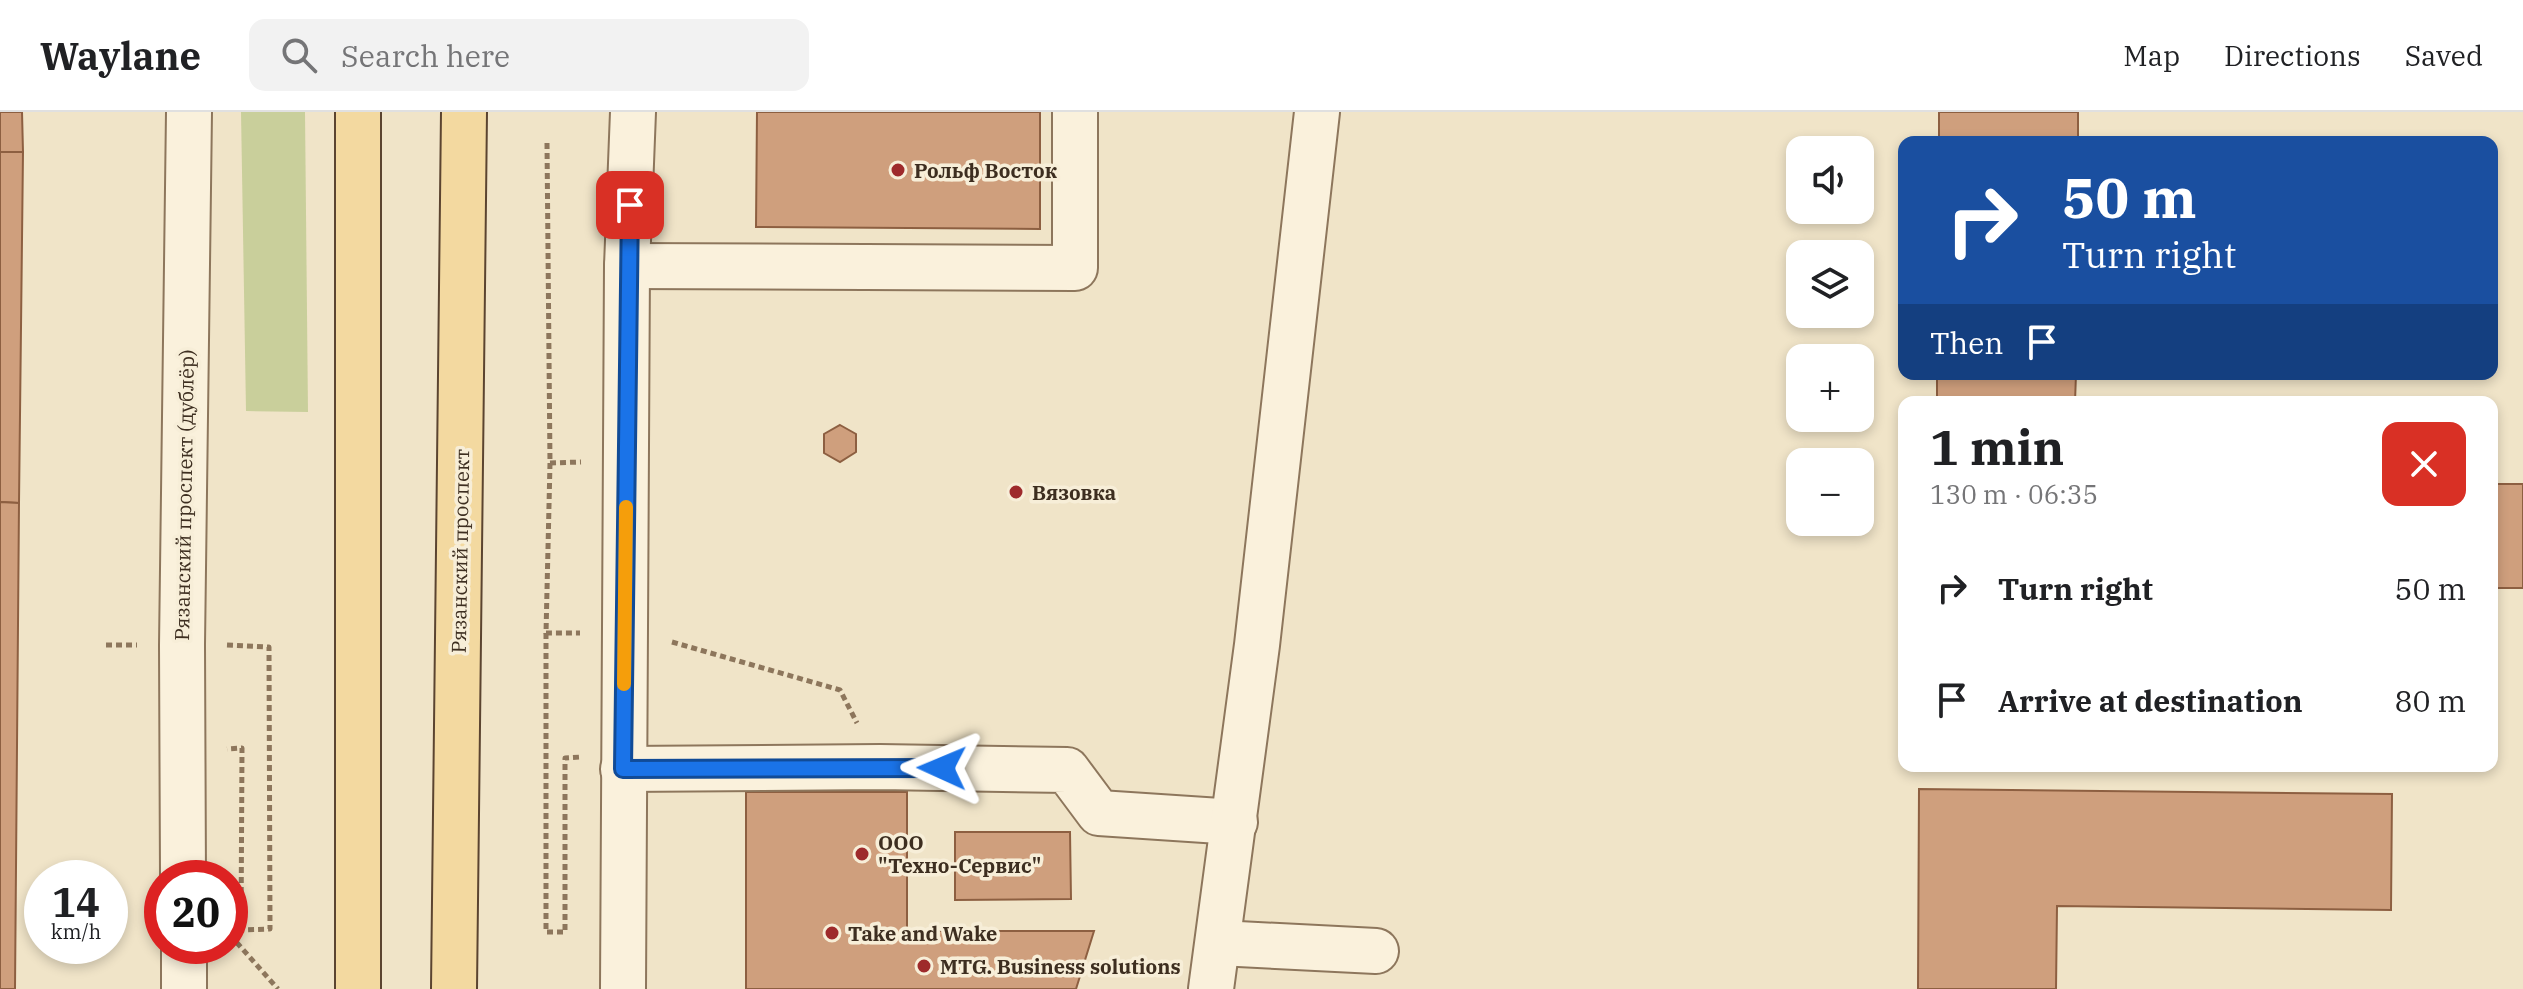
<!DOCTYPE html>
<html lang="en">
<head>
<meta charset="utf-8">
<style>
	:root { --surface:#fff; --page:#f2f2f2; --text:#202124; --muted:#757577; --line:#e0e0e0 }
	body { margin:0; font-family:"IBM Plex Serif",serif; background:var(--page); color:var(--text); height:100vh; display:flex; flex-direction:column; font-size:30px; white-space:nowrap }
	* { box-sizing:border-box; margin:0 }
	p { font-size:26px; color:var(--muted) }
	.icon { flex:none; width:44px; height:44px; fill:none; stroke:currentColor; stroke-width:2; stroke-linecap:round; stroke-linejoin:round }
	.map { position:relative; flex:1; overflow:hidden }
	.side { position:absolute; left:1898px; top:284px; width:600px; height:376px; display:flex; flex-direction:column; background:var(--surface); border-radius:16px; box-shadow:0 4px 12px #0003 }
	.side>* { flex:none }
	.top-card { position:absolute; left:1898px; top:24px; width:600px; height:244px; border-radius:16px; box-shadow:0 4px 12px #0003; background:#1a4fa0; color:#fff; overflow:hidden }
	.tools { position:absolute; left:1786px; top:24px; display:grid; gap:16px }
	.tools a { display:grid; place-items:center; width:88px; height:88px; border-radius:16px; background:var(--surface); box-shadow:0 4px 12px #0003; font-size:40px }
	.speed { position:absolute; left:24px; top:748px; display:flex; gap:16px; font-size:40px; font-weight:700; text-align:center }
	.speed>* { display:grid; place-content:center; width:104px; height:104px; border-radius:50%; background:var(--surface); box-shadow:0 4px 12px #0003; line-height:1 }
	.speed small { font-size:20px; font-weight:400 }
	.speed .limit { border:12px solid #d22; background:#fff; color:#111 }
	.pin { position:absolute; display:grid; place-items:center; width:68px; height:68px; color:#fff; margin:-34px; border-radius:16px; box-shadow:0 4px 12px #0006 }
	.me { position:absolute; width:88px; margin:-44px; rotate:271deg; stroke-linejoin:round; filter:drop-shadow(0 0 6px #0008) }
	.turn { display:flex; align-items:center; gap:28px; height:168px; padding:0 32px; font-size:36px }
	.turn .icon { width:104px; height:104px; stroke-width:2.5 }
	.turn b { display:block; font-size:56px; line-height:68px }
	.then { display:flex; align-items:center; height:76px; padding:0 32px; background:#0003; gap:16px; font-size:30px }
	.round { display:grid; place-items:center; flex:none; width:84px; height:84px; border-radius:16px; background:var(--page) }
	.overview { display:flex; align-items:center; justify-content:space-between; height:136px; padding:0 32px }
	h1 { font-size:48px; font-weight:800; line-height:60px }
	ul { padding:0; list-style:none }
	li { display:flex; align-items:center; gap:24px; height:112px; padding:0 32px }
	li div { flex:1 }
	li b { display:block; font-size:30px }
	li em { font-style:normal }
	header { display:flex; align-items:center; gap:48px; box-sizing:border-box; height:112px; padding:0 40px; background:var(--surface); border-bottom:2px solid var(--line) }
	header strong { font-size:38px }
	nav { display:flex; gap:44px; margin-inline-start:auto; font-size:28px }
	.search { width:560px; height:72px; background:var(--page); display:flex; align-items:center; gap:20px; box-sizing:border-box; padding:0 28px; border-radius:16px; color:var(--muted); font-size:30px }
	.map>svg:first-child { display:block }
	.green { fill:#c9cf9b }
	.building { fill:#cf9f7d; stroke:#8d5f41; stroke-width:2 }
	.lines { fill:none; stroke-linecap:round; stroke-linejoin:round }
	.minor-casing { stroke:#8d765c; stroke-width:48 }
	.major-casing { stroke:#5b4430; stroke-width:48 }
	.path { stroke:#8d765c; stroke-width:5; stroke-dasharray:6 4; stroke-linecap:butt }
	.minor { stroke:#faf1dc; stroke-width:44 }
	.major { stroke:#f3d9a0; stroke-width:44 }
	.route-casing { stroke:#114b97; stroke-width:20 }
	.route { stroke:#1a73e8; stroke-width:14 }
	.slow { stroke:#f59e0b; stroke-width:14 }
	.poi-dot { fill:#9e2a2b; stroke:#f7eed8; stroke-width:3 }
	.labels { text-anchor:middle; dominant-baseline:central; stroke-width:7; stroke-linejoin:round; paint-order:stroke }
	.poi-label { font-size:20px; font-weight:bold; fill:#3d2e20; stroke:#f7eed8; text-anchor:start }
	.street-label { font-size:20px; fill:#3d2e20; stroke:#f7eed8 }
</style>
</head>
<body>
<header>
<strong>Waylane</strong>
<div class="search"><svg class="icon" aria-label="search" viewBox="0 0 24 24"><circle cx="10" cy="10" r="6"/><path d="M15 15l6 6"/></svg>Search here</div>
<nav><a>Map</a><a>Directions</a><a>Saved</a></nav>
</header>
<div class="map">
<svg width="2523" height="877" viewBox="0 0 2523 877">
	<rect width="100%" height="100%" fill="#f0e4c8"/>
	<path class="green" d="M241,0H305L308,300L246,299Z"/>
	<g class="building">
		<path d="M0,0H22L23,40H0Z"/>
		<path d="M757,0H1040V117L756,115Z"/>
		<rect x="1939" y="0" width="139" height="30"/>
		<path d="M0,40H23L19,391L0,390Z"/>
		<path d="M1937,262H2076L2075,290L1937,289Z"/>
		<path d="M840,313L856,322V340L840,350L824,341V322Z"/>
		<rect x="2492" y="372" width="31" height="104"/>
		<path d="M0,390L19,391L15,877H0Z"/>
		<path d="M1919,677L2392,682L2391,798L2057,794L2056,877H1918Z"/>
		<path d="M746,680H907V819H1094L1076,877H746Z"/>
		<path d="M955,720H1070L1071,787L955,788Z"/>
	</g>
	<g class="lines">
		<g class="minor-casing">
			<g id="minor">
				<path d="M627,154L1075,156V0"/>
				<path d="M623,657L880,655L1067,658L1099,701L1235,710"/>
				<path d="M183,766L182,533L189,0"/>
				<path d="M1219,831L1376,839"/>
				<path d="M184,877V834"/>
				<path d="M623,877L627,154L633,0"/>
				<path d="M1211,877L1257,533L1317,0"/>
			</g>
		</g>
		<g class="major-casing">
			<g id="major">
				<path d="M358,0V877"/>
				<path d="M454,877L464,0"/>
			</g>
		</g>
		<g class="path">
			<path d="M547,31L550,351L546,521H580"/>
			<path d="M550,351L581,350"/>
			<path d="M546,521V820H565V646L581,645"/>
			<path d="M672,530L840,578L857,611"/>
			<path d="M106,533H137"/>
			<path d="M227,533L269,535L270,817L241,818L242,636L227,637"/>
			<path d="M230,823L278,877"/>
		</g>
		<use href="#minor" class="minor"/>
		<use href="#major" class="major"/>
	</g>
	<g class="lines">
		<g class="route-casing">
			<path id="route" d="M630,93L623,657L942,656"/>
		</g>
		<use href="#route" class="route"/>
		<path class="slow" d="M624,572L626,395"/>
	</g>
	<g class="poi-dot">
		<circle cx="898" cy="58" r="8"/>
		<circle cx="1016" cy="380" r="8"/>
		<circle cx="862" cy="742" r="8"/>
		<circle cx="832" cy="821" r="8"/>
		<circle cx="924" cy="854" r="8"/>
	</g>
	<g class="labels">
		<g class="poi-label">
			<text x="914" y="58">Рольф Восток</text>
			<text x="1032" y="380">Вязовка</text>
			<text x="878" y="730">ООО<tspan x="878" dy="23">"Техно-Сервис"</tspan></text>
			<text x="848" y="821">Take and Wake</text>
			<text x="940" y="854">MTG. Business solutions</text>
		</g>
		<g class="street-label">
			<text transform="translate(184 383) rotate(-89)">Рязанский проспект (дублёр)</text>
			<text transform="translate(460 439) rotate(-89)">Рязанский проспект</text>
		</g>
	</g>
</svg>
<div class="tools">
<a><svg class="icon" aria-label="sound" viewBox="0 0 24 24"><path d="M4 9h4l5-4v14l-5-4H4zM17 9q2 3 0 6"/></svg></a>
<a><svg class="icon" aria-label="layers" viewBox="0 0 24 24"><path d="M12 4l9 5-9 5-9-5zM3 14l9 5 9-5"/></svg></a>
<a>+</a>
<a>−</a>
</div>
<div class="speed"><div>14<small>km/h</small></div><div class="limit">20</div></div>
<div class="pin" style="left:630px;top:93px;background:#d93025"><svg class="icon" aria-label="arrive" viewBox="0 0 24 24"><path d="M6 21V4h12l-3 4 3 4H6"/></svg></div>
<svg class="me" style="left:942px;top:656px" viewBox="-20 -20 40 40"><path d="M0-17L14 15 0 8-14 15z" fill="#1a73e8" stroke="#fff" stroke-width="4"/></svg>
<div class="top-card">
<div class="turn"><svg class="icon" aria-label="right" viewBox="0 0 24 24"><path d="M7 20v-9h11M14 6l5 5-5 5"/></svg><div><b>50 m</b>Turn right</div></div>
<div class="then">Then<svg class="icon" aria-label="arrive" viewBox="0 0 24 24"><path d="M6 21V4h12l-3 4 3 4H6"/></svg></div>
</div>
<section class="side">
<div class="overview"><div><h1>1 min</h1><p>130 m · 06:35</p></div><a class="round" style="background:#d93025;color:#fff"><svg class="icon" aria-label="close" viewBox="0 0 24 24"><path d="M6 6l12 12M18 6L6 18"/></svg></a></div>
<ul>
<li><svg class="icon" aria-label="right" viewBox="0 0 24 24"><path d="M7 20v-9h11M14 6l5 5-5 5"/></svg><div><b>Turn right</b></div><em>50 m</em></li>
<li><svg class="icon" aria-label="arrive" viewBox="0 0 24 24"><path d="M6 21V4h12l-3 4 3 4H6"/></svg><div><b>Arrive at destination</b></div><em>80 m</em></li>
</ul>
</section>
</div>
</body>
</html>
